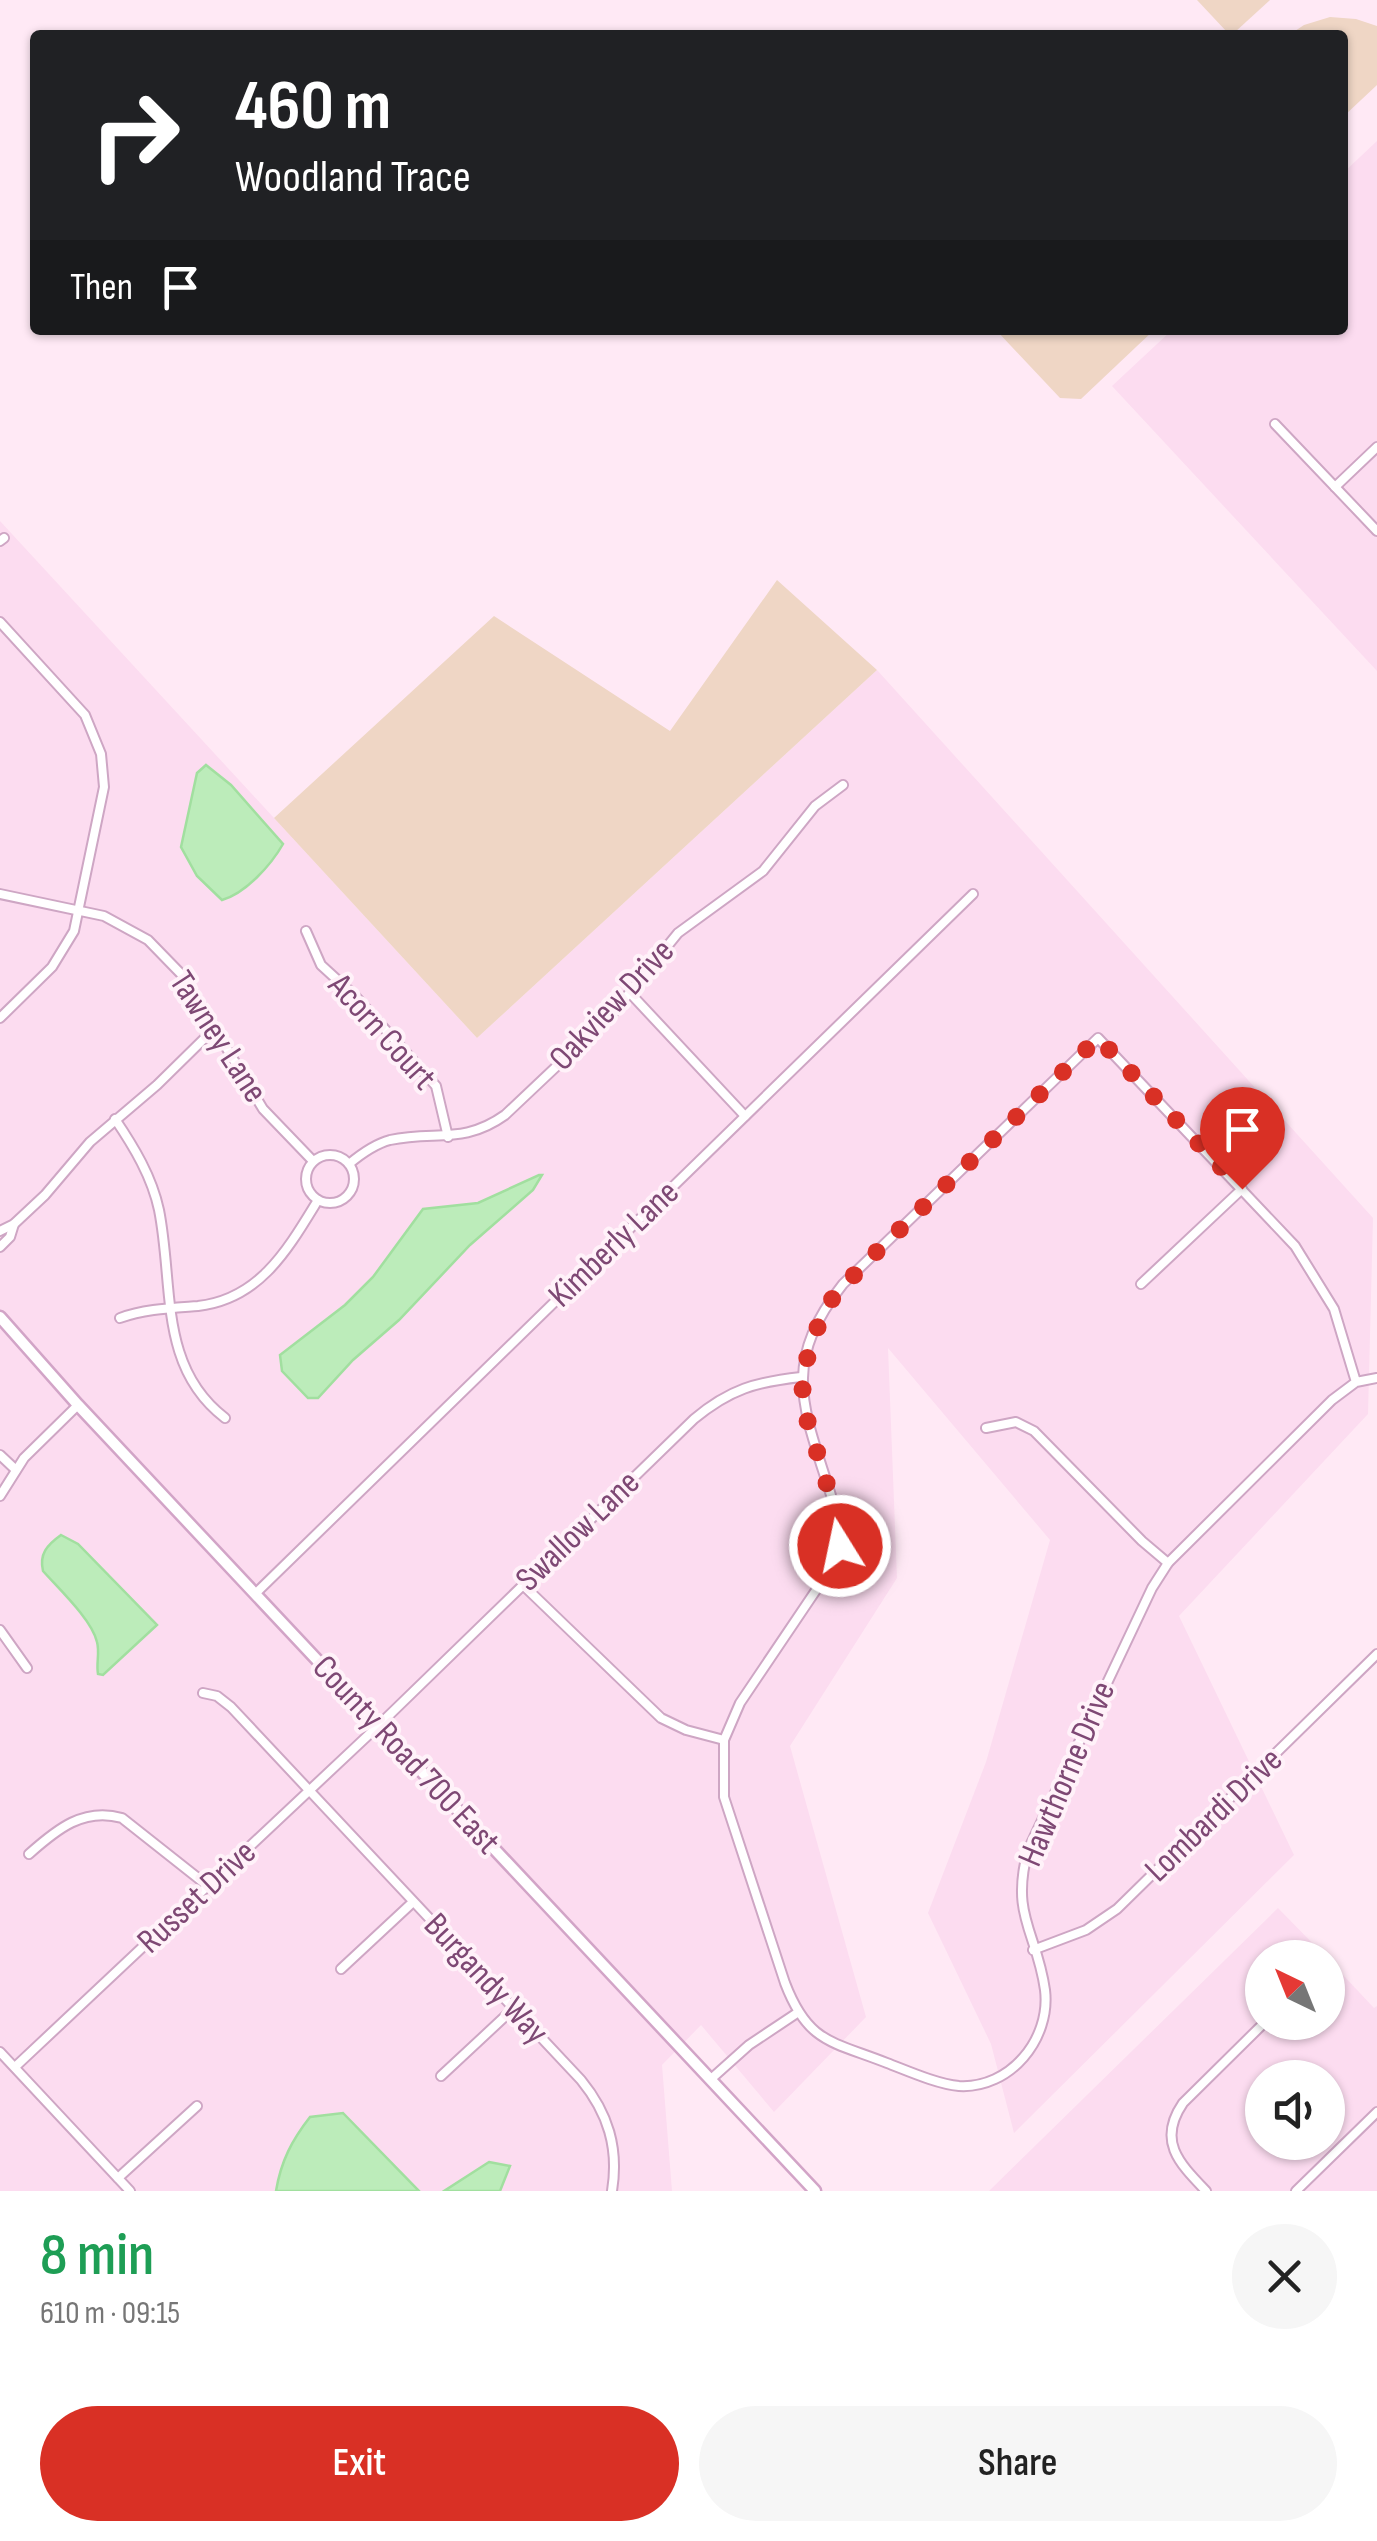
<!DOCTYPE html>
<html lang="en">
<head>
<meta charset="utf-8">
<style>
	:root { --surface:#fff; --page:#f6f6f6; --text:#222; --muted:#767676; --accent:#d93025 }
	body { margin:0; font-family:"Sofia Sans Condensed",sans-serif; background:var(--page); color:var(--text); height:100vh; display:flex; flex-direction:column; font-size:38px; white-space:nowrap }
	* { box-sizing:border-box; margin:0 }
	p { font-size:32px; color:var(--muted) }
	.icon { flex:none; width:55px; height:55px; fill:none; stroke:currentColor; stroke-width:2; stroke-linecap:round; stroke-linejoin:round }
	.map { position:relative; height:2191px; overflow:hidden }
	.sheet { display:flex; flex-direction:column; background:var(--surface); flex:1 }
	.sheet>* { flex:none }
	.top-card { position:absolute; left:30px; top:30px; width:1318px; height:305px; border-radius:10px; box-shadow:0 2px 8px #0004; background:#202124; color:#fff; overflow:hidden }
	.needle { width:65px; rotate:317deg }
	.controls { position:absolute; left:1245px; top:1940px; display:grid; gap:20px }
	.controls a { display:grid; place-items:center; width:100px; height:100px; border-radius:50%; background:var(--surface); box-shadow:0 2px 8px #0004; font-size:50px }
	.pin { position:absolute; display:grid; place-items:center; width:85px; height:85px; color:#fff; margin:-102px -42px; border-radius:50% 50% 50% 0; rotate:-45deg; box-shadow:0 0 10px #0007 }
	.pin .icon { rotate:45deg }
	.me { position:absolute; width:110px; margin:-55px; rotate:350deg; stroke-linejoin:round; filter:drop-shadow(0 0 8px #0008) }
	.turn { display:flex; align-items:center; gap:35px; height:210px; padding:0 40px; font-size:45px }
	.turn .icon { width:130px; height:130px; stroke-width:2.5 }
	.turn b { display:block; font-size:70px; line-height:85px }
	.then { display:flex; align-items:center; height:95px; padding:0 40px; background:#0003; gap:20px; font-size:38px }
	.round { display:grid; place-items:center; flex:none; width:105px; height:105px; border-radius:52px; background:var(--page) }
	.head { display:flex; align-items:center; justify-content:space-between; height:170px; padding:0 40px }
	h1 { font-size:60px; font-weight:600; line-height:75px; color:#1e9e55 }
	.cta { display:flex; gap:20px; margin-top:auto; padding:20px 40px }
	.cta a { flex:1; height:115px; border-radius:60px; background:var(--accent); color:#fff; font-size:40px; font-weight:600; line-height:115px; text-align:center }
	.cta a+a { background:var(--page); color:var(--text) }
	.map>svg:first-child { display:block }
	.residential { fill:#fcdcf0; fill-rule:evenodd }
	.green { fill:#efd6c5 }
	.water { fill:#bcecba; stroke:#a1df9f; stroke-width:2.5 }
	.lines { fill:none; stroke-linecap:round; stroke-linejoin:round }
	.street-casing { stroke:#cea6c4; stroke-width:12 }
	.secondary-casing { stroke:#d2a4c7; stroke-width:15 }
	.street { stroke:#fff; stroke-width:8 }
	.secondary { stroke:#fff; stroke-width:10 }
	.route { stroke:#d93025; stroke-width:18; stroke-dasharray:0 32.4 }
	.labels { text-anchor:middle; dominant-baseline:central; stroke-width:8; stroke-linejoin:round; paint-order:stroke }
	.street-label { font-size:35px; fill:#7e4874; stroke:#fff2f9 }
</style>
</head>
<body>
<div class="map">
<svg width="1377" height="2191" viewBox="0 0 1377 2191">
	<rect width="100%" height="100%" fill="#ffe9f5"/>
	<g class="residential">
		<path d="M1377,141V671L1112,386L1172,330H1342L1343,173Z"/>
		<path d="M0,521L477,1038L877,670L1373,1218L1368,1414L1179,1616L1294,1855L1014,2133L991,2044L928,1913L986,1762L1050,1540L888,1348L897,1578L790,1746L866,2017L774,2112L701,2025L662,2065L672,2191H0Z"/>
		<path d="M1278,1908L1326,1957L1262,1958V2022H1328V1959L1374,2008L1377,2006V2191H989ZM1262,2078H1328V2142H1262Z"/>
	</g>
	<g class="green">
		<path d="M1197,0H1270L1235,32H1227Z"/>
		<path d="M1330,17L1356,19L1377,26V85L1345,115L1342,35H1289L1304,25Z"/>
		<path d="M996,330H1154L1081,399L1060,398Z"/>
		<path d="M777,580L877,670L477,1038L274,818L494,616L670,731Z"/>
	</g>
	<g class="water">
		<path d="M206,765L231,785L283,844C271,865 246,893 222,900L197,876L181,847L197,773Z"/>
		<path d="M539,1175H542L533,1190L470,1245L399,1320L353,1360L318,1398H308L282,1371L280,1355L345,1305L373,1277L423,1209L478,1203Z"/>
		<path d="M61,1535L78,1544L157,1625L103,1675L98,1674C96,1663 100,1653 97,1642C92,1620 59,1589 43,1571C39,1554 47,1545 61,1535Z"/>
		<path d="M343,2113L419,2191H276C281,2161 292,2140 310,2117Z"/>
		<path d="M489,2162L510,2166L500,2191H444Z"/>
	</g>
	<g class="lines">
		<g class="street-casing">
			<g id="street">
				<path d="M1275,424L1377,531"/>
				<path d="M1335,487L1377,447"/>
				<path d="M0,541L4,538"/>
				<path d="M0,622L85,715L101,754L104,787L74,931L52,967L0,1018"/>
				<path d="M0,894L104,916L148,940L184,977L263,1109L313,1161"/>
				<path d="M306,931L321,965L356,997L436,1086L448,1137"/>
				<path d="M630,993L745,1116"/>
				<path d="M115,1119C134,1147 152,1177 159,1210C174,1285 158,1367 225,1418"/>
				<circle cx="330" cy="1179" r="24"/>
				<path d="M349,1164C361,1154 375,1144 390,1140C435,1130 463,1145 505,1115L613,1013L678,933L763,871L815,806L843,785"/>
				<path d="M0,1231L14,1224L45,1195L90,1142L157,1085L216,1027"/>
				<path d="M0,1247L10,1237L14,1224"/>
				<path d="M1141,1284L1242,1189"/>
				<path d="M120,1318C144,1309 172,1308 198,1306C260,1299 288,1249 318,1200"/>
				<path d="M1356,1382L1334,1309L1295,1246L1098,1038L843,1284C782,1361 802,1405 829,1489C838,1517 845,1536 833,1565L740,1703L724,1740V1797L785,1983C808,2043 831,2041 887,2063C908,2071 937,2084 959,2086C1010,2089 1051,2039 1045,1990C1037,1932 1010,1916 1028,1850L1152,1588L1168,1563L1332,1400L1356,1382L1377,1378"/>
				<path d="M986,1428L1016,1422L1034,1431L1142,1541L1168,1563"/>
				<path d="M0,1455L16,1470"/>
				<path d="M0,1496L24,1458L78,1405"/>
				<path d="M523,1585L661,1718L686,1730L724,1740"/>
				<path d="M255,1594L973,894"/>
				<path d="M0,1630L27,1668"/>
				<path d="M203,1693L217,1696L231,1707L581,2080C608,2113 619,2148 612,2191"/>
				<path d="M29,1854C57,1829 84,1807 122,1818L208,1886"/>
				<path d="M1033,1950L1086,1930L1117,1909L1377,1654"/>
				<path d="M341,1969L413,1902"/>
				<path d="M0,2052L130,2191"/>
				<path d="M15,2067L378,1726L694,1419C730,1389 756,1382 801,1377"/>
				<path d="M441,2076L513,2009"/>
				<path d="M711,2079L749,2045L797,2013"/>
				<path d="M118,2178L197,2106"/>
				<path d="M1206,2191C1179,2163 1157,2141 1183,2103L1265,2022"/>
				<path d="M1296,2191L1377,2112"/>
			</g>
		</g>
		<g class="secondary-casing">
			<path id="secondary" d="M0,1317L78,1405L815,2191"/>
		</g>
		<use href="#street" class="street"/>
		<use href="#secondary" class="secondary"/>
	</g>
	<g class="lines">
		<path class="route" d="M840,1546V1527L806,1416L801,1377L824,1308L865,1263L1098,1038L1242,1189"/>
	</g>
	<g class="labels">
		<g class="street-label">
			<text transform="translate(612 1005) rotate(-47)">Oakview Drive</text>
			<text transform="translate(382 1032) rotate(48)">Acorn Court</text>
			<text transform="translate(218 1037) rotate(57)">Tawney Lane</text>
			<text transform="translate(614 1244) rotate(-44)">Kimberly Lane</text>
			<text transform="translate(578 1531) rotate(-44)">Swallow Lane</text>
			<text transform="translate(406 1755) rotate(47)">County Road 700 East</text>
			<text transform="translate(1067 1774) rotate(-67)">Hawthorne Drive</text>
			<text transform="translate(1214 1815) rotate(-44)">Lombardi Drive</text>
			<text transform="translate(197 1897) rotate(-43)">Russet Drive</text>
			<text transform="translate(486 1979) rotate(47)">Burgandy Way</text>
		</g>
	</g>
</svg>
<div class="controls">
<a><svg class="needle" viewBox="-14 -14 28 28"><path d="M0-13l5 13h-10z" fill="#e53935"/><path d="M0 13l5-13h-10z" fill="#767676"/></svg></a>
<a><svg class="icon" aria-label="sound" viewBox="0 0 24 24"><path d="M4 9h4l5-4v14l-5-4H4zM17 9q2 3 0 6"/></svg></a>
</div>
<div class="pin" style="left:1242px;top:1189px;background:#d93025"><svg class="icon" aria-label="arrive" viewBox="0 0 24 24"><path d="M6 21V4h12l-3 4 3 4H6"/></svg></div>
<svg class="me" style="left:840px;top:1546px" viewBox="-20 -20 40 40"><circle r="17" fill="#d93025" stroke="#fff" stroke-width="3"/><path d="M0-11L8 9 0 5-8 9z" fill="#fff"/></svg>
<div class="top-card">
<div class="turn"><svg class="icon" aria-label="right" viewBox="0 0 24 24"><path d="M7 20v-9h11M14 6l5 5-5 5"/></svg><div><b>460 m</b>Woodland Trace</div></div>
<div class="then">Then<svg class="icon" aria-label="arrive" viewBox="0 0 24 24"><path d="M6 21V4h12l-3 4 3 4H6"/></svg></div>
</div>
</div>
<section class="sheet">
<div class="head"><div><h1>8 min</h1><p>610 m · 09:15</p></div><a class="round"><svg class="icon" aria-label="close" viewBox="0 0 24 24"><path d="M6 6l12 12M18 6L6 18"/></svg></a></div>
<div class="cta"><a>Exit</a><a>Share</a></div>
</section>
</body>
</html>
